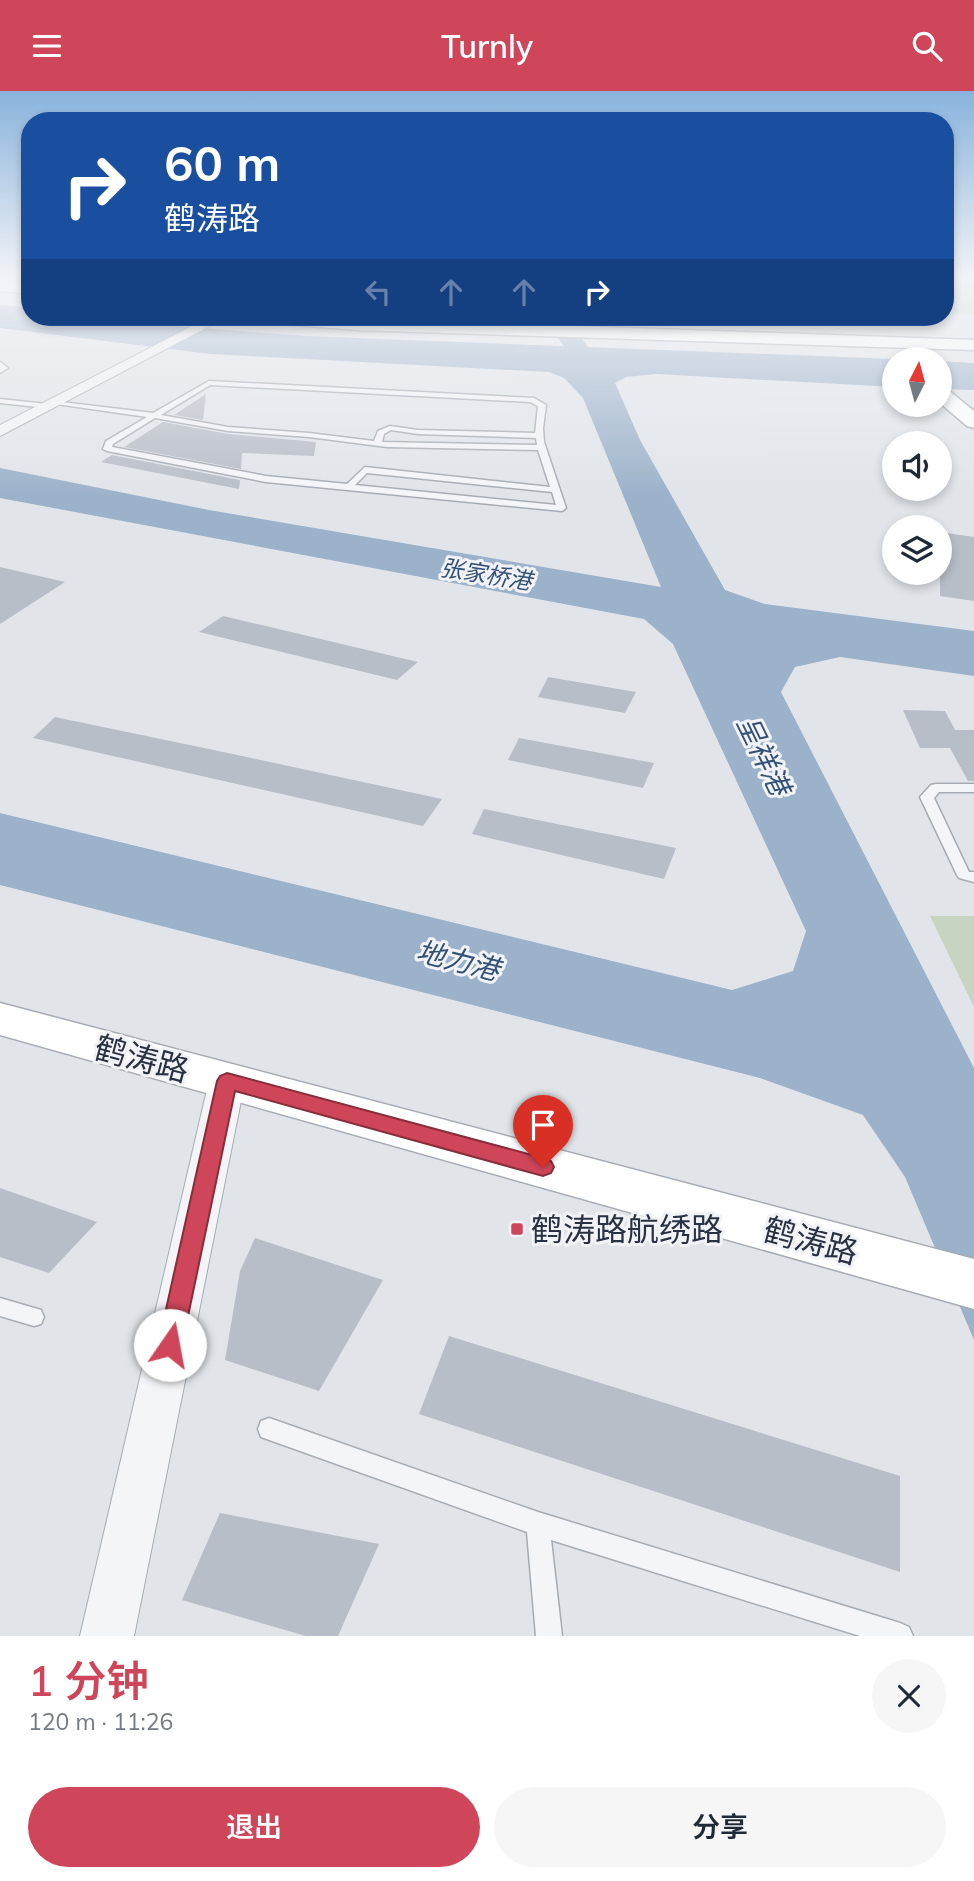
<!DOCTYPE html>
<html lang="zh">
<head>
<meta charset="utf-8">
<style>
	:root { --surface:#fff; --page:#f6f6f7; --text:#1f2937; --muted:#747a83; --accent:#cf465a }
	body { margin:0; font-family:Mulish,"Noto Sans SC",sans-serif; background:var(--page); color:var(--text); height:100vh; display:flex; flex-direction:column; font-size:26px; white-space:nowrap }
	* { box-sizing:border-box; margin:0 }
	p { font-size:23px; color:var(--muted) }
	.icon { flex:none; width:38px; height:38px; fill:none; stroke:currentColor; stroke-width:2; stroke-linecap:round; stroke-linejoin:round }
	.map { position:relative; height:1545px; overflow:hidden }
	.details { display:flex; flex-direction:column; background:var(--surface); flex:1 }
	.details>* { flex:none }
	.guide { position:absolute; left:21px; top:21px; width:933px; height:214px; border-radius:28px; box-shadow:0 4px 10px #0003; background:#1a4fa0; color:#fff; overflow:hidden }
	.needle { width:46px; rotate:6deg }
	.controls { position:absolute; left:882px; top:256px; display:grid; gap:14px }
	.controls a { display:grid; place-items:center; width:70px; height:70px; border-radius:50%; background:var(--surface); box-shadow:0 4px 10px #0003; font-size:35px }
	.pin { position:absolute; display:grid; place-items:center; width:60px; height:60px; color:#fff; margin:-72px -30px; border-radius:50% 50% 50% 0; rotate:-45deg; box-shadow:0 0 7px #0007 }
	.pin .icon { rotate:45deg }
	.me { position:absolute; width:77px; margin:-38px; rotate:12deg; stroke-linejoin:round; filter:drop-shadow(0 0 5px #0008) }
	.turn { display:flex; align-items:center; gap:24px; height:147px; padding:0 28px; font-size:32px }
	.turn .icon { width:91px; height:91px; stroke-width:2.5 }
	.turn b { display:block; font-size:49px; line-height:60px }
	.lanes { display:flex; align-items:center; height:66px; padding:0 28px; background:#0003; justify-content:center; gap:35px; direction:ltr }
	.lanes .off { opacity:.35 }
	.round { display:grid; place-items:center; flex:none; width:74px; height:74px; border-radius:37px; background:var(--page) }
	.headline { display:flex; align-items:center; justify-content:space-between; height:119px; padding:0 28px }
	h1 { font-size:42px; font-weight:600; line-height:52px; color:var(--accent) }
	.action { display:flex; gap:14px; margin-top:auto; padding:14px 28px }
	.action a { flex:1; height:80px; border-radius:42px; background:var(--accent); color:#fff; font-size:28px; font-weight:600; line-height:80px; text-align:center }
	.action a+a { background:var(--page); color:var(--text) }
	header { display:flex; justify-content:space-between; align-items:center; height:91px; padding:0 28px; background:var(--accent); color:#fff; font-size:32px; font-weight:600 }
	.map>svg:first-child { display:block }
	.green { fill:#c7d4c2 }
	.water { fill:#9cb2ca }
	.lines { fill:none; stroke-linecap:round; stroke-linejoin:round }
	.river { fill:#9cb2ca; fill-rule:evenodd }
	.building { fill:#b8bec7 }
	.lane-casing { stroke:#a6acb4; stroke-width:3 }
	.street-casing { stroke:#a6acb4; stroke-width:2 }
	.secondary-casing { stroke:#a6acb4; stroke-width:3 }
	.lane { fill:#f4f5f8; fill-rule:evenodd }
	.street { fill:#f4f5f8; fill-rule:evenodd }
	.secondary { fill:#fff; fill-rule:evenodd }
	.route { fill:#cf465a; stroke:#872e3a; stroke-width:2 }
	.poi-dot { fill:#cf465a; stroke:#f1f3f7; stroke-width:2.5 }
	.labels { text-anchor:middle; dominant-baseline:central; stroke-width:6; stroke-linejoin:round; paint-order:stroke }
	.far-water-label { font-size:23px; font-style:italic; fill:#335076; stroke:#f1f3f7 }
	.water-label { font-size:28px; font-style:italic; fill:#335076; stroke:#f1f3f7 }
	.near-street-label { font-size:32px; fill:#293242; stroke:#f1f3f7 }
	.near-poi-label { font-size:32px; fill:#293242; stroke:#f1f3f7; text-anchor:start }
</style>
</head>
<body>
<header><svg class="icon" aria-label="menu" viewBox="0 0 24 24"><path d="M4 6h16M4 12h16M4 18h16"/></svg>Turnly<svg class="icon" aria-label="search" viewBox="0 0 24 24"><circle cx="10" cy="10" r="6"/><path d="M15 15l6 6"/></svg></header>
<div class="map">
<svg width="974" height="1545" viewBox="0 0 974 1545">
	<rect width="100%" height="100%" fill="#e1e5ea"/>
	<g class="green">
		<path d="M945,189L974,190V224L945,223Z"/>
		<path d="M930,825H974V916Z"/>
	</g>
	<g class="water">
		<path d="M0,214L30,217V226H109L164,234L306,245L894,268V296L656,283L626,286L615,292L640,349L725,499L765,513L974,540V585L840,566L795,576L781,601L974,977V1249L905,1086L863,1024L760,987L0,794V722L732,899L793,880L806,840L673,553L644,528L0,407V377L209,419L661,496L583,307L564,287L549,281L211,263L0,237Z"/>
		<path d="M940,270L974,272V299L940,298Z"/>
	</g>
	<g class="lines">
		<path class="river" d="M543,226H565L595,265L617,315L613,321L604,323L595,321L571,265Z"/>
	</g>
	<g class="building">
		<path d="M206,303L203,329L174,324Z"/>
		<path d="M163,331L228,343L316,351L314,365L242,362L241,378L124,356Z"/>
		<path d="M112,364L240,389L239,398L101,371Z"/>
		<path d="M940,441L974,446V510L940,505Z"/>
		<path d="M0,476L65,491L0,533Z"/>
		<path d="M223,525L418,571L397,589L199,541Z"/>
		<path d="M548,586L636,601L625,622L538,606Z"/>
		<path d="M903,619L945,620L955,639H974V690H968L950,657H920Z"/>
		<path d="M55,626L228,662L442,708L423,735L33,647Z"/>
		<path d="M519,647L654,672L643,697L508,669Z"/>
		<path d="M484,718L676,757L664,788L472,743Z"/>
		<path d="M0,1097L97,1131L49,1182L0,1166Z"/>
		<path d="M255,1147L383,1189L319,1300L225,1269L240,1180Z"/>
		<path d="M449,1245L900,1385V1481L419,1323Z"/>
		<path d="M220,1422L379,1453L338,1545H306L182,1509Z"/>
	</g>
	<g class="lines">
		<g class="lane-casing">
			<g id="lane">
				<path d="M0,271L8,277L0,282Z"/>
				<path d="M209,290L534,307L546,314L543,337L544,351L566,417L562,420L266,391L107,360L103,358L106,350L147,326L49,312L53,310L153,322ZM210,294L530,311L538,315L535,342L418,339L390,335L378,340L374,350L309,342L228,336L161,324ZM155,327L228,340L309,346L387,356L538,359L550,396L365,376L347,393L266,385L112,356L113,353ZM391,339L418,343L536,347L537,354L382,351L384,343ZM367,382L552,401L556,414L355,394Z"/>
				<path d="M0,308L47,313L51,315L47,317L0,312Z"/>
				<path d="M936,693H974V701H939L934,707L969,781H974V791L959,787L957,784L920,706L931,694Z"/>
				<path d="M0,1207L41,1219L44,1226L41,1233L34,1235L0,1225Z"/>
				<path d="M269,1327L538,1421L900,1532L909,1536L913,1545H860L551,1449L562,1545H536L527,1441L261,1346L258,1338L261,1330Z"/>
			</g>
		</g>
		<g class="street-casing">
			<g id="street">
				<path d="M210,226H227L0,345V334Z"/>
				<path d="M227,976L240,980L245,990L134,1545H80L209,990L214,980Z"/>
			</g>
		</g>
		<g class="secondary-casing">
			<g id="secondary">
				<path d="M0,190L30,193V203L0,200Z"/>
				<path d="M250,226H318L974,249V259L356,239L258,231Z"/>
				<path d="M940,296L947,298L974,320V337L967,335L940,312Z"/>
				<path d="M0,912L974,1168V1218L0,944Z"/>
			</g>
		</g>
		<use href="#lane" class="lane"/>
		<use href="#street" class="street"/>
		<use href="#secondary" class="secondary"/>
	</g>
	<linearGradient id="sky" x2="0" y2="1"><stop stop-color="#89b3dc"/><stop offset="0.46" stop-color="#f2f3f6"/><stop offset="1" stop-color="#f2f3f6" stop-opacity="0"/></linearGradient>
	<rect width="974" height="405" fill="url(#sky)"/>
	<path class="route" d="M227,982L543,1067L551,1070L554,1076L551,1082L543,1085L235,1000L182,1254L178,1262L170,1265L162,1262L158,1254L217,990L220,985Z"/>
	<rect class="poi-dot" x="510" y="1131" width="14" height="14" rx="3.5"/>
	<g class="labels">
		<g class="far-water-label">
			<text transform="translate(486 483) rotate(9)">张家桥港</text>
		</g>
		<g class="water-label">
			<text transform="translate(764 664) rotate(64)">呈祥港</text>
			<text transform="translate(458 869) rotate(14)">地力港</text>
		</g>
		<g class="near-street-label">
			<text transform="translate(142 967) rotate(15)">鹤涛路</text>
			<text transform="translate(811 1149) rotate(15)">鹤涛路</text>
		</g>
		<g class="near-poi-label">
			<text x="531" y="1138">鹤涛路航绣路</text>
		</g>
	</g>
</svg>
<div class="controls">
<a><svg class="needle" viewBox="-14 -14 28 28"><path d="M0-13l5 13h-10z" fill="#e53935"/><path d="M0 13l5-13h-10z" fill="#747a83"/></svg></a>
<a><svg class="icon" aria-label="sound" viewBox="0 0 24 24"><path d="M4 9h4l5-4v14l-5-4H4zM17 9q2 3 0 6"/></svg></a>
<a><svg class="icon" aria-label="layers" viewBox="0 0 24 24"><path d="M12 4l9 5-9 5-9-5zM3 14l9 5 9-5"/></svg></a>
</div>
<div class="pin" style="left:543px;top:1076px;background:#d93025"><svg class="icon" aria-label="arrive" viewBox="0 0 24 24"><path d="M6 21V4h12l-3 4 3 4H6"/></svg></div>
<svg class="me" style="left:170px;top:1254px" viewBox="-20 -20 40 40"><circle r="19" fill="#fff"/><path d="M0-13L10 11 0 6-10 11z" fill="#cf465a"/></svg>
<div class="guide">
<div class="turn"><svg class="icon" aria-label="right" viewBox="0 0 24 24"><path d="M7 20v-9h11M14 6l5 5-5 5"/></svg><div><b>60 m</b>鹤涛路</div></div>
<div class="lanes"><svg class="icon off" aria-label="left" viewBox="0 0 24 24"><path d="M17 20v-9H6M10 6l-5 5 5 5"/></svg><svg class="icon off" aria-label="ahead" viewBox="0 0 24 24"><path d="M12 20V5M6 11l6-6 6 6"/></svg><svg class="icon off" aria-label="ahead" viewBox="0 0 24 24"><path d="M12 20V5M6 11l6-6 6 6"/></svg><svg class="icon" aria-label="right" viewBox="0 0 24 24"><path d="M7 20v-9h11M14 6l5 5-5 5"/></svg></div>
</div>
</div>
<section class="details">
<div class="headline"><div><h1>1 分钟</h1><p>120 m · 11:26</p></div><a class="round"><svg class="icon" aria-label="close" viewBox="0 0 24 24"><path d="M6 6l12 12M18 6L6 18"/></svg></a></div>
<div class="action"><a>退出</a><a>分享</a></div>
</section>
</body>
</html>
